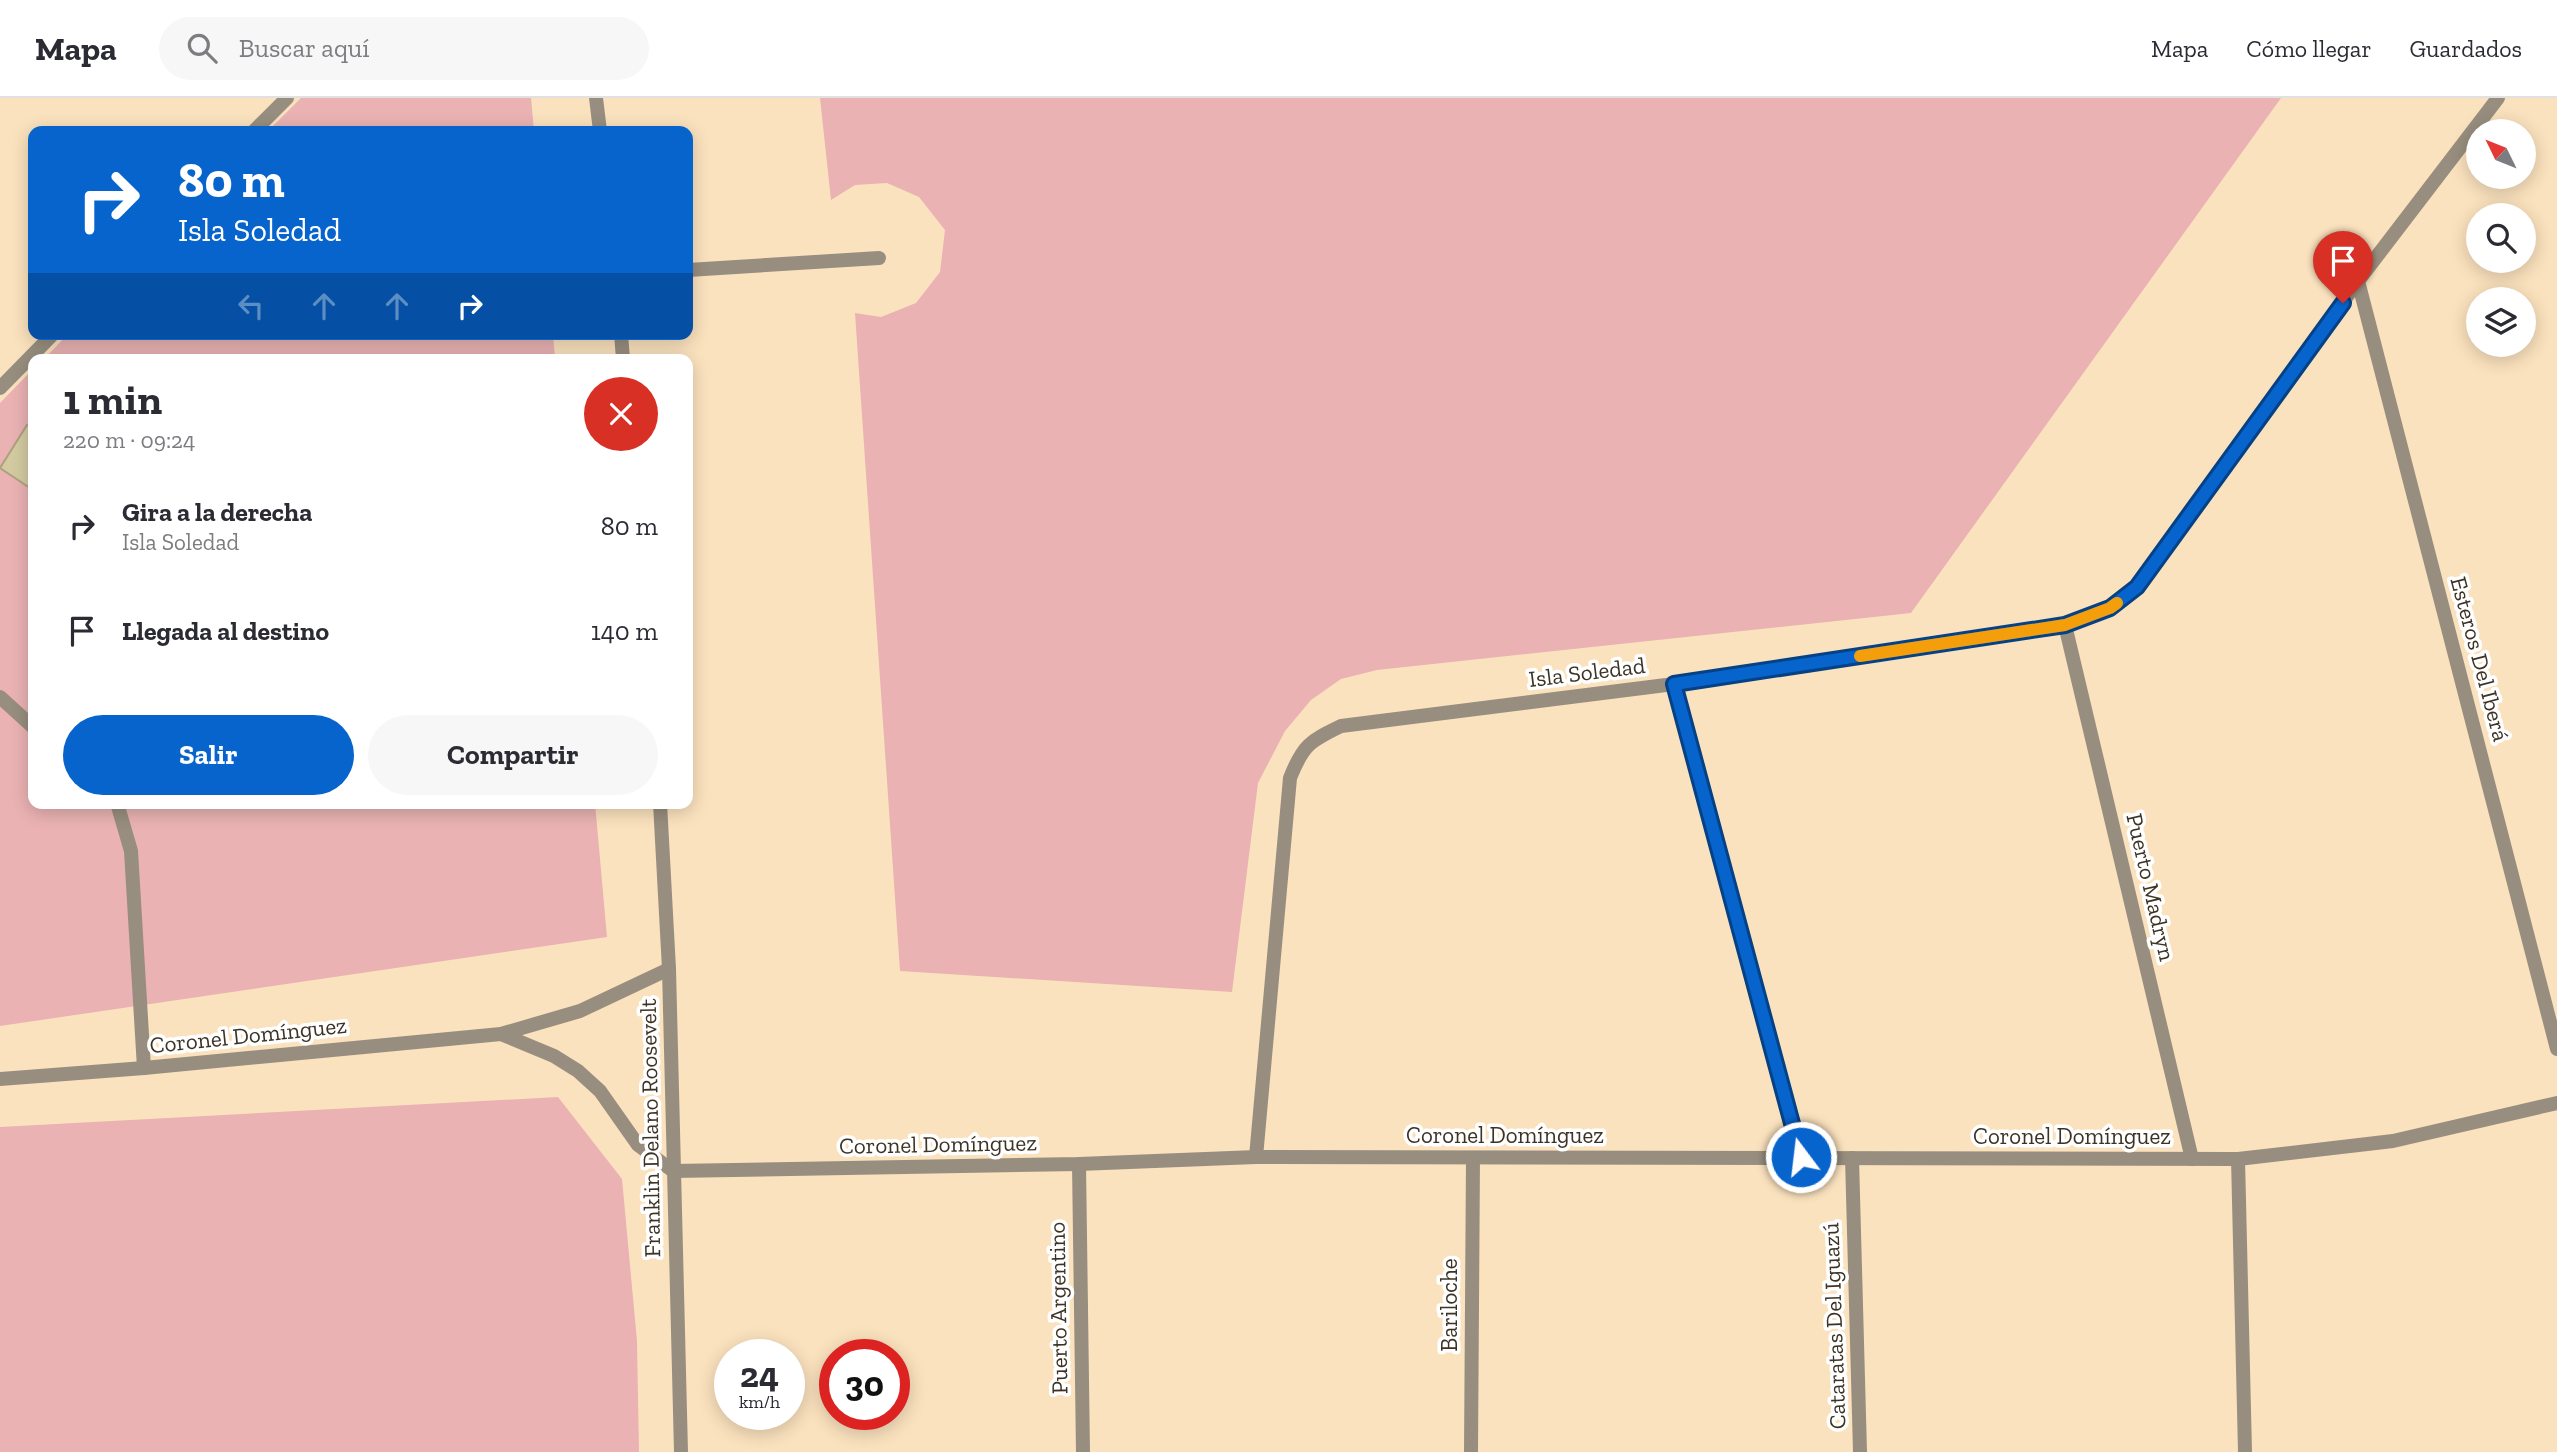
<!DOCTYPE html>
<html lang="es">
<head>
<meta charset="utf-8">
<style>
	:root { --surface:#fff; --page:#f7f7f7; --text:#2b2b33; --muted:#7c7c81; --line:#e1e1e2; --accent:#0764cd }
	body { margin:0; font-family:"Zilla Slab",serif; background:var(--page); color:var(--text); height:100vh; display:flex; flex-direction:column; font-size:26px; white-space:nowrap }
	* { box-sizing:border-box; margin:0 }
	p { font-size:23px; color:var(--muted) }
	.icon { flex:none; width:38px; height:38px; fill:none; stroke:currentColor; stroke-width:2; stroke-linecap:round; stroke-linejoin:round }
	.map { position:relative; flex:1; overflow:hidden }
	.side { position:absolute; left:28px; top:256px; width:665px; height:455px; display:flex; flex-direction:column; background:var(--surface); border-radius:14px; box-shadow:0 4px 18px #0003 }
	.side>* { flex:none }
	.hud { position:absolute; left:28px; top:28px; width:665px; height:214px; border-radius:14px; box-shadow:0 4px 18px #0003; background:#0764cd; color:#fff; overflow:hidden }
	.needle { width:46px; rotate:313deg }
	.controls { position:absolute; left:2466px; top:21px; display:grid; gap:14px }
	.controls a { display:grid; place-items:center; width:70px; height:70px; border-radius:50%; background:var(--surface); box-shadow:0 4px 18px #0003; font-size:35px }
	.speed { position:absolute; left:714px; top:1241px; display:flex; gap:14px; font-size:35px; font-weight:700; text-align:center }
	.speed>* { display:grid; place-content:center; width:91px; height:91px; border-radius:50%; background:var(--surface); box-shadow:0 4px 18px #0003; line-height:1 }
	.speed small { font-size:18px; font-weight:400 }
	.speed .limit { border:10px solid #d22; background:#fff; color:#111 }
	.pin { position:absolute; display:grid; place-items:center; width:60px; height:60px; color:#fff; margin:-72px -30px; border-radius:50% 50% 50% 0; rotate:-45deg; box-shadow:0 0 7px #0007 }
	.pin .icon { rotate:45deg }
	.me { position:absolute; width:77px; margin:-38px; rotate:345deg; stroke-linejoin:round; filter:drop-shadow(0 0 5px #0008) }
	.turn { display:flex; align-items:center; gap:24px; height:147px; padding:0 35px; font-size:32px }
	.turn .icon { width:91px; height:91px; stroke-width:2.5 }
	.turn b { display:block; font-size:49px; line-height:60px }
	.lanes { display:flex; align-items:center; height:66px; padding:0 35px; background:#0003; justify-content:center; gap:35px; direction:ltr }
	.lanes .off { opacity:.35 }
	.round { display:grid; place-items:center; flex:none; width:74px; height:74px; border-radius:37px; background:var(--page) }
	.headline { display:flex; align-items:center; justify-content:space-between; height:119px; padding:0 35px }
	h1 { font-size:42px; font-weight:800; line-height:52px }
	.cta { display:flex; gap:14px; margin-top:auto; padding:14px 35px }
	.cta a { flex:1; height:80px; border-radius:42px; background:var(--accent); color:#fff; font-size:28px; font-weight:800; line-height:80px; text-align:center }
	.cta a+a { background:var(--page); color:var(--text) }
	ul { padding:0; list-style:none }
	li { display:flex; align-items:center; gap:21px; height:105px; padding:0 35px }
	li div { flex:1 }
	li b { display:block; font-size:26px }
	li em { font-style:normal }
	header { display:flex; align-items:center; gap:42px; box-sizing:border-box; height:98px; padding:0 35px; background:var(--surface); border-bottom:2px solid var(--line) }
	header strong { font-size:33px }
	nav { display:flex; gap:38px; margin-inline-start:auto; font-size:24px }
	.search { width:490px; height:63px; background:var(--page); display:flex; align-items:center; gap:18px; box-sizing:border-box; padding:0 24px; border-radius:38px; color:var(--muted); font-size:26px }
	.map>svg:first-child { display:block }
	.green { fill:#eab2b3 }
	.building { fill:#d3caa1; stroke:#aca37c; stroke-width:2 }
	.lines { fill:none; stroke-linecap:round; stroke-linejoin:round }
	.service { stroke:#988e7f; stroke-width:14 }
	.minor { stroke:#988e7f; stroke-width:14 }
	.tertiary { stroke:#988e7f; stroke-width:14 }
	.route-casing { stroke:#054185; stroke-width:18 }
	.route { stroke:#0764cd; stroke-width:12 }
	.slow { stroke:#f59e0b; stroke-width:12 }
	.labels { text-anchor:middle; dominant-baseline:central; stroke-width:7; stroke-linejoin:round; paint-order:stroke }
	.street-label { font-size:23px; fill:#3c3325; stroke:#fff }
</style>
</head>
<body>
<header>
<strong>Mapa</strong>
<div class="search"><svg class="icon" aria-label="search" viewBox="0 0 24 24"><circle cx="10" cy="10" r="6"/><path d="M15 15l6 6"/></svg>Buscar aquí</div>
<nav><a>Mapa</a><a>Cómo llegar</a><a>Guardados</a></nav>
</header>
<div class="map">
<svg width="2557" height="1354" viewBox="0 0 2557 1354">
	<rect width="100%" height="100%" fill="#fbe2be"/>
	<g class="green">
		<path d="M301,0H531L534,33H268Z"/>
		<path d="M820,0H2281L1911,515L1377,572L1341,581L1311,602L1285,633L1258,685L1232,894L900,873L855,215L881,219L916,205L940,174L945,132L919,99L887,85L855,87L831,102Z"/>
		<path d="M68,236H553L555,261H44Z"/>
		<path d="M33,271V331L27,328L0,369V305Z"/>
		<path d="M0,370L33,392V705H595L607,839L0,928Z"/>
		<path d="M558,999L622,1081L637,1243L639,1354H0V1029Z"/>
	</g>
	<path class="building" d="M27,327L33,331V392L0,370Z"/>
	<g class="lines">
		<g class="service">
			<path d="M0,599L33,629"/>
			<path d="M117,705L131,753L144,970"/>
		</g>
		<g class="minor">
			<path d="M254,33L287,0"/>
			<path d="M688,172L879,160"/>
			<path d="M2358,183L2557,951"/>
			<path d="M0,290L53,236"/>
			<path d="M2065,527L2192,1061"/>
			<path d="M1674,586L1801,1059"/>
			<path d="M501,936L554,958L578,973L600,993L638,1047L673,1073L1079,1066L1256,1059L2238,1061L2393,1043L2557,1005"/>
			<path d="M0,981L144,970L501,936L580,913L669,871"/>
			<path d="M1256,1059L1290,680C1303,647 1310,643 1341,628L1674,586L2065,527L2110,510L2138,489L2358,183L2498,0"/>
			<path d="M1852,1060L1860,1354"/>
			<path d="M2238,1061L2245,1354"/>
			<path d="M1079,1066L1083,1354"/>
			<path d="M1471,1354L1473,1060"/>
		</g>
		<g class="tertiary">
			<path d="M596,0L600,33"/>
			<path d="M621,236L623,261"/>
			<path d="M660,705L669,871L681,1354"/>
		</g>
	</g>
	<g class="lines">
		<g class="route-casing">
			<path id="route" d="M1801,1059L1674,586L2065,527L2110,510L2137,489L2343,205"/>
		</g>
		<use href="#route" class="route"/>
		<path class="slow" d="M1860,558L2065,527L2110,510L2117,505"/>
	</g>
	<g class="labels">
		<g class="street-label">
			<text transform="translate(2480 561) rotate(75)">Esteros Del Iberá</text>
			<text transform="translate(1587 574) rotate(-7)">Isla Soledad</text>
			<text transform="translate(2151 789) rotate(77)">Puerto Madryn</text>
			<text transform="translate(248 937) rotate(-6)">Coronel Domínguez</text>
			<text transform="translate(650 1030) rotate(-91)">Franklin Delano Roosevelt</text>
			<text x="1505" y="1037">Coronel Domínguez</text>
			<text x="2072" y="1038">Coronel Domínguez</text>
			<text transform="translate(938 1046) rotate(-1)">Coronel Domínguez</text>
			<text transform="translate(1449 1207) rotate(-90)">Bariloche</text>
			<text transform="translate(1058 1210) rotate(-91)">Puerto Argentino</text>
			<text transform="translate(1834 1228) rotate(-92)">Cataratas Del Iguazú</text>
		</g>
	</g>
</svg>
<div class="controls">
<a><svg class="needle" viewBox="-14 -14 28 28"><path d="M0-13l5 13h-10z" fill="#e53935"/><path d="M0 13l5-13h-10z" fill="#7c7c81"/></svg></a>
<a><svg class="icon" aria-label="search" viewBox="0 0 24 24"><circle cx="10" cy="10" r="6"/><path d="M15 15l6 6"/></svg></a>
<a><svg class="icon" aria-label="layers" viewBox="0 0 24 24"><path d="M12 4l9 5-9 5-9-5zM3 14l9 5 9-5"/></svg></a>
</div>
<div class="speed"><div>24<small>km/h</small></div><div class="limit">30</div></div>
<div class="pin" style="left:2343px;top:205px;background:#d93025"><svg class="icon" aria-label="arrive" viewBox="0 0 24 24"><path d="M6 21V4h12l-3 4 3 4H6"/></svg></div>
<svg class="me" style="left:1801px;top:1059px" viewBox="-20 -20 40 40"><circle r="17" fill="#0764cd" stroke="#fff" stroke-width="3"/><path d="M0-11L8 9 0 5-8 9z" fill="#fff"/></svg>
<div class="hud">
<div class="turn"><svg class="icon" aria-label="right" viewBox="0 0 24 24"><path d="M7 20v-9h11M14 6l5 5-5 5"/></svg><div><b>80 m</b>Isla Soledad</div></div>
<div class="lanes"><svg class="icon off" aria-label="left" viewBox="0 0 24 24"><path d="M17 20v-9H6M10 6l-5 5 5 5"/></svg><svg class="icon off" aria-label="ahead" viewBox="0 0 24 24"><path d="M12 20V5M6 11l6-6 6 6"/></svg><svg class="icon off" aria-label="ahead" viewBox="0 0 24 24"><path d="M12 20V5M6 11l6-6 6 6"/></svg><svg class="icon" aria-label="right" viewBox="0 0 24 24"><path d="M7 20v-9h11M14 6l5 5-5 5"/></svg></div>
</div>
<section class="side">
<div class="headline"><div><h1>1 min</h1><p>220 m · 09:24</p></div><a class="round" style="background:#d93025;color:#fff"><svg class="icon" aria-label="close" viewBox="0 0 24 24"><path d="M6 6l12 12M18 6L6 18"/></svg></a></div>
<ul>
<li><svg class="icon" aria-label="right" viewBox="0 0 24 24"><path d="M7 20v-9h11M14 6l5 5-5 5"/></svg><div><b>Gira a la derecha</b><p>Isla Soledad</p></div><em>80 m</em></li>
<li><svg class="icon" aria-label="arrive" viewBox="0 0 24 24"><path d="M6 21V4h12l-3 4 3 4H6"/></svg><div><b>Llegada al destino</b></div><em>140 m</em></li>
</ul>
<div class="cta"><a>Salir</a><a>Compartir</a></div>
</section>
</div>
</body>
</html>
